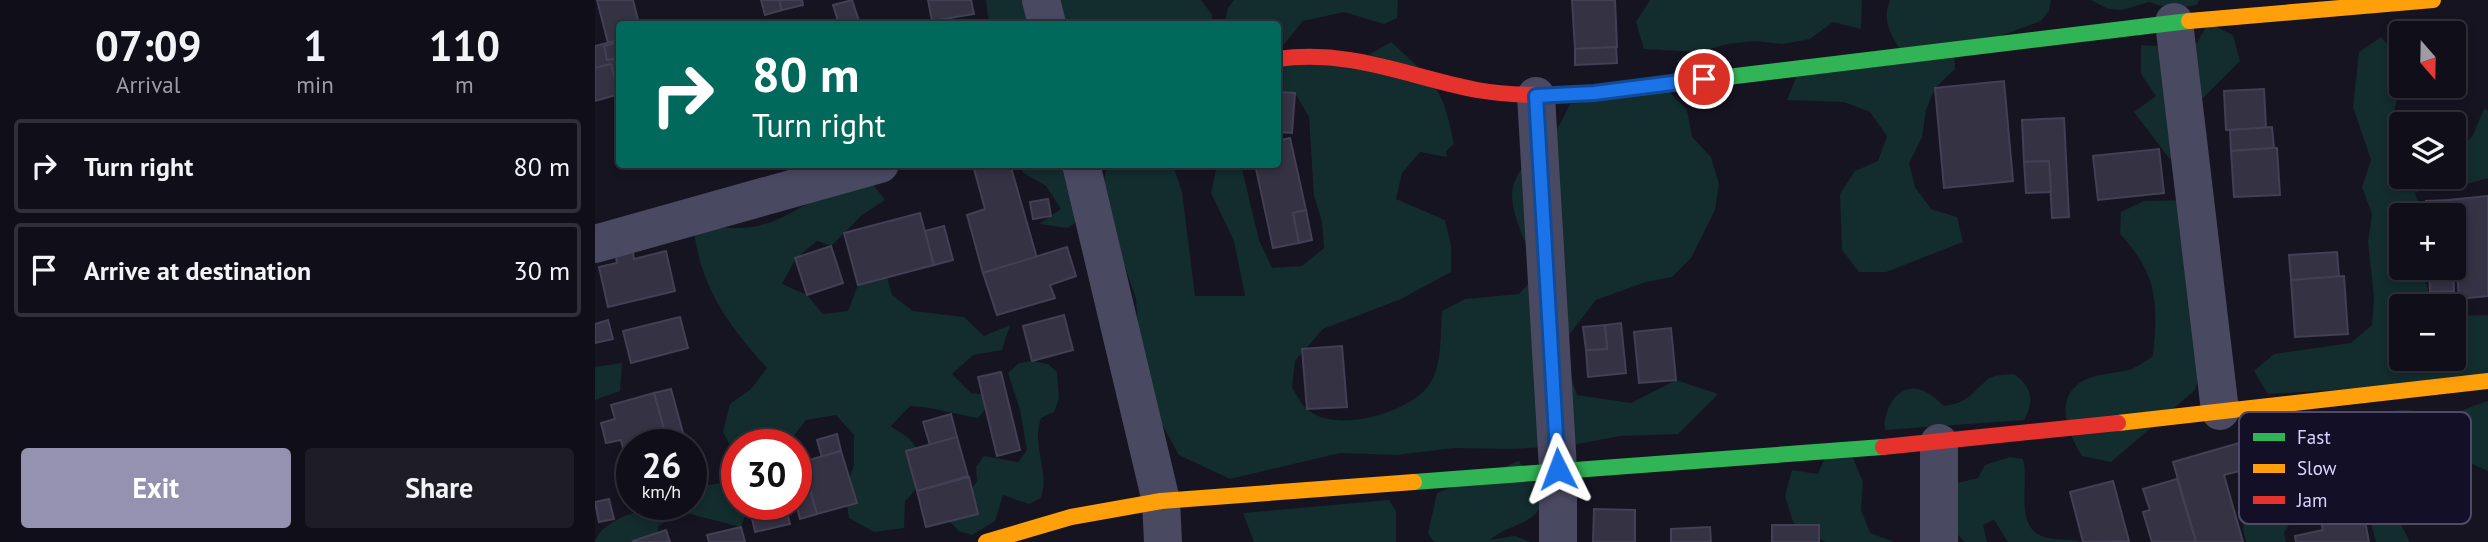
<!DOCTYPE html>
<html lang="en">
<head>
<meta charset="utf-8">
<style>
	:root { --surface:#100f19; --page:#1e1d26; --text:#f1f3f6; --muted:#9c9ca2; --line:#302f38; --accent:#9591b1 }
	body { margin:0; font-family:"PT Sans",sans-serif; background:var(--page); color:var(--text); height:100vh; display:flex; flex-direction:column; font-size:26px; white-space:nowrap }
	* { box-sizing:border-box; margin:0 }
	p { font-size:23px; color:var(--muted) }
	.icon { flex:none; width:38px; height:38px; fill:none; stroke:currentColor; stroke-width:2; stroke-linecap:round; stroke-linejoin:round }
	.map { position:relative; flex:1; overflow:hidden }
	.drawer { display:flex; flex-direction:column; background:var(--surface); width:595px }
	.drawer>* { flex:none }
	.banner { position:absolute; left:21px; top:21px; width:665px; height:147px; border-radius:7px; box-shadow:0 4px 10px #0003,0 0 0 2px var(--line); background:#00695c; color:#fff; overflow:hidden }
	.needle { width:46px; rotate:160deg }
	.fabs { position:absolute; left:1794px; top:21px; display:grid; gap:14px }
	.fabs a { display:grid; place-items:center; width:77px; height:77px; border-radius:7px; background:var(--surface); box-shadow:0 4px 10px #0003,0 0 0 2px var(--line); font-size:35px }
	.speed { position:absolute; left:21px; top:429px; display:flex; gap:14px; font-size:35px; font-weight:700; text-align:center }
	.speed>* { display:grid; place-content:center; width:91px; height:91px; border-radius:50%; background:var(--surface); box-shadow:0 4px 10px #0003,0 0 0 2px var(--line); line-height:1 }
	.speed small { font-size:18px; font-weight:400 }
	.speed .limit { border:10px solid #d22; background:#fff; color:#111 }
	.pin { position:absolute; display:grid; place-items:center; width:60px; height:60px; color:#fff; margin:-30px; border:4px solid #fff; border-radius:50%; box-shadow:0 2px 7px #0007 }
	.me { position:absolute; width:77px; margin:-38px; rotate:357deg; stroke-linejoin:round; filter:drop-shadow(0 0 5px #0008) }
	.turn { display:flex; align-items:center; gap:24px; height:147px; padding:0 21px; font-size:32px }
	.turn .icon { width:91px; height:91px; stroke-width:2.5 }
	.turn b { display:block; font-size:49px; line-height:60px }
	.eta { display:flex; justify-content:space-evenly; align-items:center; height:119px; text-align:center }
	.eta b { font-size:42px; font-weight:800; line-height:49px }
	.primary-button { display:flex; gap:14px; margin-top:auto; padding:14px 21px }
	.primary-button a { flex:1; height:80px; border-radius:7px; background:var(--accent); color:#fff; font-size:28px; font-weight:800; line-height:80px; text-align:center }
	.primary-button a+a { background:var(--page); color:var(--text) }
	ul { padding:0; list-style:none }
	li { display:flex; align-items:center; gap:21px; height:94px; margin:0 14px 10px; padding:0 7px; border:4px solid var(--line); border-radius:7px }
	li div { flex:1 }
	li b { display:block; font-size:26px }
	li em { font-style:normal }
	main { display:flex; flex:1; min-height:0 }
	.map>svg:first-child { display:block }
	.green { fill:#132c2d }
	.building { fill:#343243; stroke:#433f54; stroke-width:2 }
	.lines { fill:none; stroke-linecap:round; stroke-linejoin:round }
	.street { stroke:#4a4962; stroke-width:38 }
	.fast { stroke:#30b455; stroke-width:16 }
	.slow { stroke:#ff9f0a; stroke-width:16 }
	.jam { stroke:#e5322d; stroke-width:16 }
	.route-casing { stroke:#114b97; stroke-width:18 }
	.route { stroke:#1a73e8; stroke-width:12 }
	.key { fill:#130f26; stroke:#4e4a67; stroke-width:2 }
	.key-label { font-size:19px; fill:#d9d4ff }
</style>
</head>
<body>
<main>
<section class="drawer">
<div class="eta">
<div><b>07:09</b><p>Arrival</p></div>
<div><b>1</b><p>min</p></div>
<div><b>110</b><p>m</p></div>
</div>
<ul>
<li><svg class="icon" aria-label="right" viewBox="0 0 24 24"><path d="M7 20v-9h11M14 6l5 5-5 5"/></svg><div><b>Turn right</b></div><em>80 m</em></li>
<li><svg class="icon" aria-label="arrive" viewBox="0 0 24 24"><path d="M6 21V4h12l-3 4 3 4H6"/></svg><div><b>Arrive at destination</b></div><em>30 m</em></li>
</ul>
<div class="primary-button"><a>Exit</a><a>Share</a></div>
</section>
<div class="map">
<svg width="1893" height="542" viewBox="0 0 1893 542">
	<rect width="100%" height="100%" fill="#161421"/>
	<g class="green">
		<path d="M391,0H606L618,16L613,24H397L393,17Z"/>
		<path d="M639,0H803L802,18L789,24L749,12L708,21L683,52L682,24H629L633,8Z"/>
		<path d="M1055,0H1267L1266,29L1238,22L1215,39L1188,44L1160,41L1132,44L1105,52L1049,49L1041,22Z"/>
		<path d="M1295,0H1456L1454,11L1446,21L1359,53L1360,69L1340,88L1331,110L1327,137L1314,163L1320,187L1336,209L1362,217L1368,242L1291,272H1264L1247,250L1245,194L1260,171L1283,161L1292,136L1275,112L1249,102L1192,100L1202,75L1305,49C1294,32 1287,19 1295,0Z"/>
		<path d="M1496,0H1604L1602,5L1576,9L1554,2L1527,10L1513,9Z"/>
		<path d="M1613,23L1638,35L1645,61L1607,99L1599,172L1574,158L1539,112L1561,96L1546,74V45L1599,48Z"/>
		<path d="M1786,37L1804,57L1806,86L1799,111L1802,138L1806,146V177H1858L1859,158L1878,135L1889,109L1893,110V178L1872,184L1844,179L1820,193L1827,215H1806V268H1825L1838,303L1843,306H1806V359H1858L1859,316L1893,315V381L1673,394L1659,371L1679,354L1756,343L1777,325L1779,298L1773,242L1777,214L1767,187L1776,160L1758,107L1764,52Z"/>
		<path d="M796,42C839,81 848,86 859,144L851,151L852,157L825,152L807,173L801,199L850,220L856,245V272L806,299L728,329L700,361L697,387C701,394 706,404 712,409C739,434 808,414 831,389C848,370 845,335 847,311L870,299L924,294L942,274C935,249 918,222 917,196C917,167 948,150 962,129C967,121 971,112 975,104L1073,90L1092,110L1097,137L1116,157L1124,184L1120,210L1096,258L1077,277L1051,282L1001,300L966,345L982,395L1036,403L1081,380L1123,394L1083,434L1025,436L972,446L916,449L859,448L802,455L745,453L635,479L584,455L558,408L545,354L541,299L506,196L512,165H578L587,192L600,296H650L639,241L616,193L622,165H646L664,240L677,268L707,266L729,248L727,222L719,196L714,117L700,93H683V64L768,58Z"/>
		<path d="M428,165H472L496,213L472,228L444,224L466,209L451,186L427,172Z"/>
		<path d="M274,179L290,200L267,215L236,246L222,241L201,258L187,284L212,295L228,314L253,311L263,285L290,269L297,295L318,311L369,317L389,336L415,325L407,350L378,355L357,374L376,393L401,396L383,418C358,414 341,407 315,406L296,426C302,431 313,436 318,443C332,463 328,485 310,501L309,528L279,532L254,518L250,492L259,465V435L241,415L211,420L194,442L187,444H142V458L128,432L135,404L156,389L172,368C131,322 104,286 98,222C156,235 173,227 222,198C237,189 257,185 274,179Z"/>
		<path d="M1603,200L1608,361L1600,390L1516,462L1487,456C1474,435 1458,400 1486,382C1500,373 1518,374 1534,370C1542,367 1551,361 1558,356C1563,302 1563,275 1525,234L1526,212L1549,201Z"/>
		<path d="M437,361L453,364L462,372L464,399L459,412L446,418C436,447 455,470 446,498L434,504L408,495L400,521L377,535L364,531L354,521L382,481L381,467L389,456L423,462L432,450L425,410L413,373L424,363Z"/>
		<path d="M27,363L25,391L0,400V367Z"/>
		<path d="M1419,374C1437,387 1440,401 1429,420L1290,430C1287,409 1305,378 1331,392C1337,395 1344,401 1349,406C1372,403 1376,394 1392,380C1398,374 1411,375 1419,374Z"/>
		<path d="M1893,401V471L1864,458L1794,457L1795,462H1781L1794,470L1801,481V515L1815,542H1781C1777,523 1769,501 1748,494C1729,487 1684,507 1694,462L1707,447L1712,427L1722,418C1728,417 1733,419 1739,418C1754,416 1773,409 1774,432C1775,442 1774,451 1780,460C1776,433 1784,404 1818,411C1828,413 1836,417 1845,416C1862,415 1877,405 1893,401Z"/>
		<path d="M1232,453L1257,456L1268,482L1266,510L1275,533L1299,542H1230L1198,522L1190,496L1197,470L1223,474Z"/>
		<path d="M1415,457L1428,459C1435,483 1417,531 1453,538C1465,541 1475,538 1487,542H1413L1399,520L1388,525L1392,542H1369L1349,518L1358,484L1383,478L1390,465Z"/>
		<path d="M924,461L950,501C935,528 916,522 895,540L920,536L935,542H839L833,533L842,493Z"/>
		<path d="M140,481L142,504H154L146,527L87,512L63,526L62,542H0C9,513 69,504 96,504V498L113,485Z"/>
		<path d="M1687,490L1698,496C1705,515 1697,519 1689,533L1691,542H1651C1645,520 1647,505 1668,492Z"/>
		<path d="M794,500L801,511V542H659L648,513Z"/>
	</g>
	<g class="building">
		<path d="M2,0H38L44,24H24V40L13,43Z"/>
		<path d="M166,0H184L187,10L170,15Z"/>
		<path d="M184,0H207L208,5L187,10Z"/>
		<path d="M257,0L265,24H244L238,5Z"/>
		<path d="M333,0H376L379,14L337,21Z"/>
		<path d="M977,0H1020L1022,47L980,49Z"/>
		<path d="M24,40V68L18,69L16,64L0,68V46Z"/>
		<path d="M24,42V58L12,60L9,46Z"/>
		<path d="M1021,47L1022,63L980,65V49Z"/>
		<path d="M16,64L24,94L0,101V68Z"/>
		<path d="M1409,81L1418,181L1349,188L1340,88Z"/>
		<path d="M1669,89L1671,128L1631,130L1629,91Z"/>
		<path d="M684,92L700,93L697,133L682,132Z"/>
		<path d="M1469,118L1474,217L1457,218L1454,161L1429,162L1427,120Z"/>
		<path d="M1677,127L1679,148L1636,151L1635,130Z"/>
		<path d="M695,138L711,210L698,213L704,243L678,248L660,164H682V141Z"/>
		<path d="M1679,148H1682L1685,195L1639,197L1636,151Z"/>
		<path d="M1564,149L1569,193L1503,200L1498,156Z"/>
		<path d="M1454,161L1456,192L1431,193L1429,162Z"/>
		<path d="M395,164H415L442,258L388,273L372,215L390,209L379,169Z"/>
		<path d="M1893,196V296L1864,299L1858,215H1855L1854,200Z"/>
		<path d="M453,199L456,216L438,219L435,202Z"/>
		<path d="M1854,200L1855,215H1831V201Z"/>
		<path d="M711,210L717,240L704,243L698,213Z"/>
		<path d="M325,213L339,265L263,285L249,233Z"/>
		<path d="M349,226L358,260L339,265L330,231Z"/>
		<path d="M37,246L39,259L71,251L80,291L13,307L4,267L22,263L20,250Z"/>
		<path d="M236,246L248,283L212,295L200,258Z"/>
		<path d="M472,247L481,276L455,285L460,298L402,315L388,273Z"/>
		<path d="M1742,252L1744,277L1696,280L1694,255Z"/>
		<path d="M1834,268H1858L1859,291L1835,292Z"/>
		<path d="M1749,276L1753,334L1700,337L1696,280Z"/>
		<path d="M469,315L478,350L437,361L428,326Z"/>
		<path d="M85,317L93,348L36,363L28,331Z"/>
		<path d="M13,320L18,339L0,343V324Z"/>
		<path d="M1026,323L1031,373L993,377L991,350L1012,349L1010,325Z"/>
		<path d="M1010,325L1012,349L991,350L988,327Z"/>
		<path d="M1076,328L1081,380L1044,383L1039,332Z"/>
		<path d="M747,346L752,407L712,409L707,349Z"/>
		<path d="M406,372L425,450L402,456L383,377Z"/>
		<path d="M76,389L91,444H73L59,393Z"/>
		<path d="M59,393L73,444H37V472H34L26,440L11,443L6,423L20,419L16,405Z"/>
		<path d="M356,414L362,437L335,445L328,422Z"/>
		<path d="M242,434L246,451L227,457L222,440Z"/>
		<path d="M362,437L373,476L322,491L311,451Z"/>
		<path d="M1651,441L1659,467L1629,475L1648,542H1601L1578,462Z"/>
		<path d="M246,451L262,503L222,514L207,462Z"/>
		<path d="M207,462L222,514L205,519L201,504V464Z"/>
		<path d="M374,477L383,514L331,527L322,491Z"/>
		<path d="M1582,479L1601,542H1557L1548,512L1555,510L1548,489Z"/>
		<path d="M1518,481L1534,541L1488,542L1475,492Z"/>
		<path d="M14,499L19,519L4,522L0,502Z"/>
		<path d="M1752,499L1758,523L1770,521L1774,542H1701L1700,536L1728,530L1722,505Z"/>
		<path d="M154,504H190L195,524L160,532Z"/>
		<path d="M999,509L1040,510V542H998Z"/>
		<rect x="1177" y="525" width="47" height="17"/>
		<path d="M146,527L150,542H114L112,535Z"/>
		<path d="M1115,527L1116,542H1076V529Z"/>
		<path d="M71,530L75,542H39L38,541Z"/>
	</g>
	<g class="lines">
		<g class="street">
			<path d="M446,0L452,24"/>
			<path d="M1579,22L1625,411"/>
			<path d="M941,96L963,469V542"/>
			<path d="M486,164L566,501L568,542"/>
			<path d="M0,244L285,164"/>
			<path d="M1344,542V443"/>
		</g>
		<g class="fast">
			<path d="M1000,93L1594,21"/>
			<path d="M819,482L1288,447"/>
		</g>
		<g class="slow">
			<path d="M1594,21L1838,0"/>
			<path d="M1523,423L1893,381"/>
			<path d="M391,542L476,517L566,501L819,482"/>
		</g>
		<g class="jam">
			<path d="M682,59C757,49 811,76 882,90C922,97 960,95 1000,93"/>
			<path d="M1288,447L1523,423"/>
		</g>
	</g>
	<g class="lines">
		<g class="route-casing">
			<path id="route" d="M963,469L941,96L999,93L1109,79"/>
		</g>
		<use href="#route" class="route"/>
	</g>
	<rect x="1644" y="412" width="232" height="112" rx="10" class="key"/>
	<rect x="1658" y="433" width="32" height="8" fill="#30b455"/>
	<rect x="1658" y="464" width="32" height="9" fill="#ff9f0a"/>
	<rect x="1658" y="496" width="32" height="8" fill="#e5322d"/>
	<g class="key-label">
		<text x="1702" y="444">Fast</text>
		<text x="1702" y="475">Slow</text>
		<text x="1702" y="507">Jam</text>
	</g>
</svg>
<div class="fabs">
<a><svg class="needle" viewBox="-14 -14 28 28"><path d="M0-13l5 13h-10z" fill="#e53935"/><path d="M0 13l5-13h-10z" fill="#9c9ca2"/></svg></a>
<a><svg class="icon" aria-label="layers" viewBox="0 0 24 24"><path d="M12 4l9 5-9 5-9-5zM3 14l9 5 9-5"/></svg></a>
<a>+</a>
<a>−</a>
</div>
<div class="speed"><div>26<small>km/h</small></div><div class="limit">30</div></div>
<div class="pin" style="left:1109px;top:79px;background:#d93025"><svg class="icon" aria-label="arrive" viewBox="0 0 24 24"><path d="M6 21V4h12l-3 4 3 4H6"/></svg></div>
<svg class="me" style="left:963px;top:469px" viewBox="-20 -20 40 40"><path d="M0-17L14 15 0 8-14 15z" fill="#1a73e8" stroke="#fff" stroke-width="4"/></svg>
<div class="banner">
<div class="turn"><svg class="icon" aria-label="right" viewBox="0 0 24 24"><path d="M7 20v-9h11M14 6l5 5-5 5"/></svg><div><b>80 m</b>Turn right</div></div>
</div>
</div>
</main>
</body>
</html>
